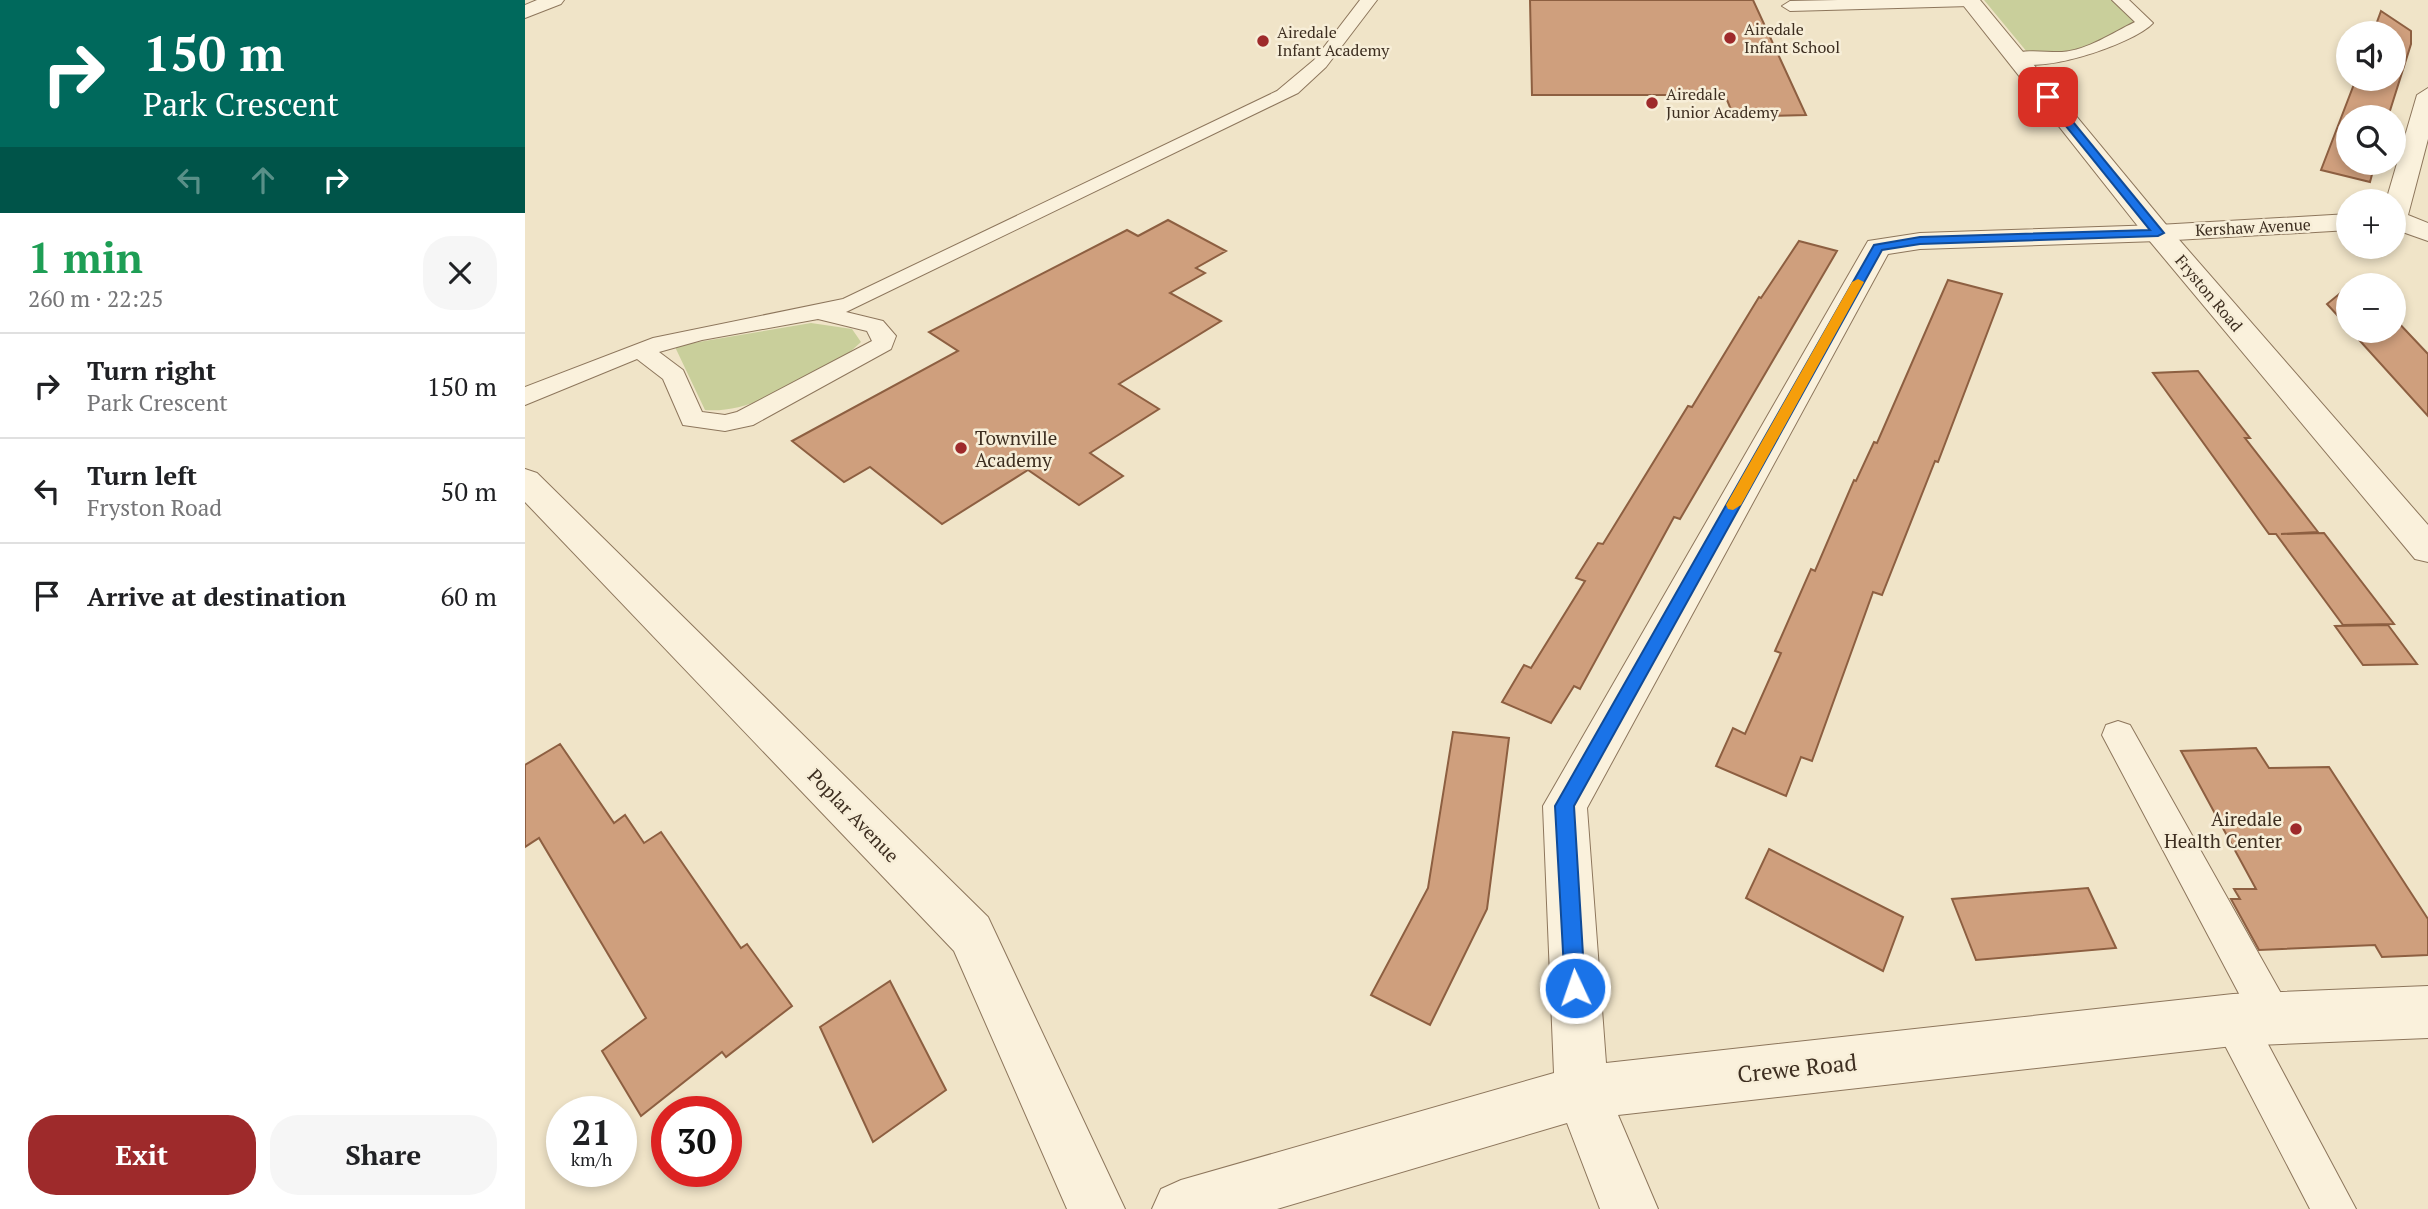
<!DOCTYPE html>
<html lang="en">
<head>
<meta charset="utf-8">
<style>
	:root { --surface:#fff; --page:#f6f6f6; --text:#202124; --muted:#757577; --line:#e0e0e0; --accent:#9e2a2b }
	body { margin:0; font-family:"PT Serif",serif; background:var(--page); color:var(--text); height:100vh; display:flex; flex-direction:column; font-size:26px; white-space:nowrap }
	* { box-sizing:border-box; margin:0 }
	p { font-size:23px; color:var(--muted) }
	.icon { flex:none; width:38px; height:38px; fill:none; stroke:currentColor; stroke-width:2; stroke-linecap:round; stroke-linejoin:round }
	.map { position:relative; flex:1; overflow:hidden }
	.side { display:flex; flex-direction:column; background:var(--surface); width:525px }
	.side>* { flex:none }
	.banner { background:#00695c; color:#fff; overflow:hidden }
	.controls { position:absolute; left:1811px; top:21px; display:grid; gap:14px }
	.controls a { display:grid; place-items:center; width:70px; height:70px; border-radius:50%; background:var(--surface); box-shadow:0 4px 10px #0003; font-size:35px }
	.speed { position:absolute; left:21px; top:1096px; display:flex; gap:14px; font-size:35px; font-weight:700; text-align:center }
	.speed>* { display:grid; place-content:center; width:91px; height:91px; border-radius:50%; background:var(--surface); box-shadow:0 4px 10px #0003; line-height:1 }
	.speed small { font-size:18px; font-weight:400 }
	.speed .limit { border:10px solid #d22; background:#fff; color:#111 }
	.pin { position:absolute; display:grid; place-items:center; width:60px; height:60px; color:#fff; margin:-30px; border-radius:14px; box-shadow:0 4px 10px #0006 }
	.me { position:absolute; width:77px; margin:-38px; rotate:357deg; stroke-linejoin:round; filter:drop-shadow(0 0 5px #0008) }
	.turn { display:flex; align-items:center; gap:24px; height:147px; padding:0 28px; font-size:32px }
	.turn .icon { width:91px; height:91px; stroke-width:2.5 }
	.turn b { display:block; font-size:49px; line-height:60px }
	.lanes { display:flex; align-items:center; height:66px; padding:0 28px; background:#0003; justify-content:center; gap:35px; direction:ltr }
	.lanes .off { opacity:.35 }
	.round { display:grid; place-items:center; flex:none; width:74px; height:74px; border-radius:28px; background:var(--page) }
	.head { display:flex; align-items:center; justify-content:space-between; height:119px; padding:0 28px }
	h1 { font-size:42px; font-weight:700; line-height:52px; color:#1e9e55 }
	.action { display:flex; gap:14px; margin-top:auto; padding:14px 28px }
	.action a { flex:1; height:80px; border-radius:28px; background:var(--accent); color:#fff; font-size:28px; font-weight:700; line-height:80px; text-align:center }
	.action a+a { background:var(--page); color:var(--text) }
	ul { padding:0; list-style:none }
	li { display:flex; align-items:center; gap:21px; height:105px; padding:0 28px; border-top:2px solid var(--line) }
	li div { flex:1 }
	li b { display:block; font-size:26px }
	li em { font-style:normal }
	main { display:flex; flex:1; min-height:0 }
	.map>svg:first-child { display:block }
	.green { fill:#c9cf9b }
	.building { fill:#cf9f7d; stroke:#8d5f41; stroke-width:2 }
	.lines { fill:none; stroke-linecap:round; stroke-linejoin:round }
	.service-casing { stroke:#8d765c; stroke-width:2 }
	.minor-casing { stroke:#8d765c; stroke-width:2 }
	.tertiary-casing { stroke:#8d765c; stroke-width:2 }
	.service { fill:#faf1dc; fill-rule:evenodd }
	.minor { fill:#faf1dc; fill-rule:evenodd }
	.tertiary { fill:#faf1dc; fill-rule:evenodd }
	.route { fill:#1a73e8; stroke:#114b97; stroke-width:2 }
	.slow { fill:#f59e0b }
	.poi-dot { fill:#9e2a2b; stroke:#f7eed8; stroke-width:2.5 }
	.labels { text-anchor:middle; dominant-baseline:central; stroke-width:5; stroke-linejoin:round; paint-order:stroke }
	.far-poi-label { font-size:16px; fill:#3d2e20; stroke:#f7eed8; text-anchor:start }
	.far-street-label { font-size:16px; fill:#3d2e20; stroke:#f7eed8 }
	.poi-label { font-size:19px; fill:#3d2e20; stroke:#f7eed8; text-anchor:start }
	.street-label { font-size:19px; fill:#3d2e20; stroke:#f7eed8 }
	.near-street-label { font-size:23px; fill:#3d2e20; stroke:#f7eed8 }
</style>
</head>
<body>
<main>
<section class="side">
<div class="banner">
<div class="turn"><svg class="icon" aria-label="right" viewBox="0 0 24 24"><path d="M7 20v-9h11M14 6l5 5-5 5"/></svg><div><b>150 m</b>Park Crescent</div></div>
<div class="lanes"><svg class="icon off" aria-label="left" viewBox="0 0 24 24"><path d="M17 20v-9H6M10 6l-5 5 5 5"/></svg><svg class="icon off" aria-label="ahead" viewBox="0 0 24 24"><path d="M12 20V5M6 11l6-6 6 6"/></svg><svg class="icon" aria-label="right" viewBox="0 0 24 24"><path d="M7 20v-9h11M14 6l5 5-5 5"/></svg></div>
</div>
<div class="head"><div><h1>1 min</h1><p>260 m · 22:25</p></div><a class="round"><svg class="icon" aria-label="close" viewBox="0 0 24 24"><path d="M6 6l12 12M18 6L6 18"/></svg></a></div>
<ul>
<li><svg class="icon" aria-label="right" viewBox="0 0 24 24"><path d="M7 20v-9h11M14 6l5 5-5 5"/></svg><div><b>Turn right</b><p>Park Crescent</p></div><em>150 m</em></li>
<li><svg class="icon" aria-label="left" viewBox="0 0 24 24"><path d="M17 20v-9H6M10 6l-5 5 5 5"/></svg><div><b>Turn left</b><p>Fryston Road</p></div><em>50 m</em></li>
<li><svg class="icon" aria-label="arrive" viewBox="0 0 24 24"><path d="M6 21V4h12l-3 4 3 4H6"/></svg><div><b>Arrive at destination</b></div><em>60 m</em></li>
</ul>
<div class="action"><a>Exit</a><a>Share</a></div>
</section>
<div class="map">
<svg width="1903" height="1209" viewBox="0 0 1903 1209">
	<rect width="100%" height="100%" fill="#f0e4c8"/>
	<g class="green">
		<path d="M1459,0H1595L1620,23L1565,51L1507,58Z"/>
		<path d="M286,323L327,329L336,342L325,352C282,375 231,414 180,410L151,349L150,346Z"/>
	</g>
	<g class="building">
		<path d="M1005,0H1228L1281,115L1209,117L1200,95H1007Z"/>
		<path d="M1856,11L1886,31V44L1863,117H1824V163H1850L1845,182L1796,170L1831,79H1869V33H1848Z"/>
		<path d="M643,220L701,251L671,268L680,273L645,293L696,321L594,384L634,409L565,453L598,476L554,505L503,470L417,524L345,467L319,482L267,441L433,351L404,332L602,230L613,236Z"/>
		<path d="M1274,241L1312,251L1155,519L1149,517L1055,689L1049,686L1026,723L977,702L999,665L1006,668L1060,581L1051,578L1073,543L1078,544L1163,406L1167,407L1234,297L1236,298Z"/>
		<path d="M1423,280L1477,294L1413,462L1410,461L1357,595L1348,592L1287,761L1276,757L1261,796L1191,766L1208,728L1220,734L1256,653L1250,651L1286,569L1290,571L1329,480L1331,481L1349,442L1352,443Z"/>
		<path d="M1824,286V328L1802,304Z"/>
		<path d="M1869,318L1903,354V416L1826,331H1869Z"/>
		<path d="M1673,371L1725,438H1720L1793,532L1756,534L1799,533L1869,624L1818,625L1751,534H1744L1628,373Z"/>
		<path d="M1863,625L1892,664L1838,665L1810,626Z"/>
		<path d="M928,732L984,738L962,909L905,1025L846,995L903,888Z"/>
		<path d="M35,744L89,823L100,815L119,843L136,832L216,948L222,944L267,1006L201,1057L197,1052L116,1116L77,1051L121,1018L14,838L0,847V765Z"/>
		<path d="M1731,748L1744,768L1804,767L1903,919V955L1857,957L1850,945L1734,950L1706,899H1715L1709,889H1731L1656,751Z"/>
		<path d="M1244,849L1378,917L1358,971L1221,898Z"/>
		<path d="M1563,888L1591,948L1451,960L1427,899Z"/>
		<path d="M365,981L421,1090L348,1142L295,1027Z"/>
	</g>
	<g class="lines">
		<g class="service-casing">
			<g id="service">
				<path d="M835,0H852L801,67L773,93L321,312L358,321L371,336L366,349L228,425L200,431L158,425L138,379L112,359L0,405V387L128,338L318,299L752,91L789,60ZM293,319L342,331L347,341L212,412L200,415L177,412L158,370L134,352L177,340Z"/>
				<path d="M1313,0H1452L1453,1L1445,6L1265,11L1257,6L1265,1Z"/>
				<path d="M1587,0H1604L1628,23C1609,44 1504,80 1483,58C1493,47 1522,53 1537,52C1563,50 1587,33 1610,22Z"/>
				<path d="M1593,721L1605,725L1762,1004L1768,1018L1762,1032L1748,1038L1737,1033L1831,1209H1785L1694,1034L1688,1020L1694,1006L1708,1000L1720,1005L1577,735L1581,725Z"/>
			</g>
		</g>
		<g class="minor-casing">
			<g id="minor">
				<path d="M12,0H39L36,4L0,18V5Z"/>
				<path d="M1903,88V139L1883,215L1903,223V241L1869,229V201H1861L1892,95Z"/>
				<path d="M1824,214V230L1633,241L1395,249L1363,254L1062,808L1081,1063L1708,994L1903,986V1038L1708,1046L1093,1115L1133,1209H1075L1042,1123L752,1209H627L636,1189L656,1180L1029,1073L1018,806L1343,241L1395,233L1633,225Z"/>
				<path d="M0,469L12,473L463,917L600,1209H542L429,951L0,502Z"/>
			</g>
		</g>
		<g class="tertiary-casing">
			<path id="tertiary" d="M1434,0H1455L1643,227L1903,525V562L1890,559L1623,239Z"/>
		</g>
		<use href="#service" class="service"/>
		<use href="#minor" class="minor"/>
		<use href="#tertiary" class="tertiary"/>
	</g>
	<path class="route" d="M1519,95H1526L1639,233L1633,236L1395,244L1357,250L1049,806L1060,988L1057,995L1050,998L1043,995L1040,988L1030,806L1349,245L1395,237L1625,230L1519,99Z"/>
	<path class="slow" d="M1333,279L1339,282L1216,505L1208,510L1203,509L1201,505L1327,282Z"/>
	<g class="poi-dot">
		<circle cx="1205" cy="38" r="7"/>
		<circle cx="738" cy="41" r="7"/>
		<circle cx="1127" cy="103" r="7"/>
		<circle cx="436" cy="448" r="7"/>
		<circle cx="1771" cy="829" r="7"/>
	</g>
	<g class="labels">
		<g class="far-poi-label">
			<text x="1219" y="29">Airedale<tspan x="1219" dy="18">Infant School</tspan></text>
			<text x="752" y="32">Airedale<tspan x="752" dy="18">Infant Academy</tspan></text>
			<text x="1141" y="94">Airedale<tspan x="1141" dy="18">Junior Academy</tspan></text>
		</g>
		<g class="far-street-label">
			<text transform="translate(1728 227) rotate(-3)">Kershaw Avenue</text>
			<text transform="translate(1684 293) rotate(50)">Fryston Road</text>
		</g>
		<g class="poi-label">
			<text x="450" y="437">Townville<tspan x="450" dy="22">Academy</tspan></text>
			<text x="1757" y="818" text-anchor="end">Airedale<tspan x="1757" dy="22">Health Center</tspan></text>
		</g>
		<g class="street-label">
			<text transform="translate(329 815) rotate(46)">Poplar Avenue</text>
		</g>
		<g class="near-street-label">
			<text transform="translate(1272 1068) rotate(-6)">Crewe Road</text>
		</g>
	</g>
</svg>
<div class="controls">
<a><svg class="icon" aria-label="sound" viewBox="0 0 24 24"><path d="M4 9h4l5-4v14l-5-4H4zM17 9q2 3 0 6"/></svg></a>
<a><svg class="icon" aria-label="search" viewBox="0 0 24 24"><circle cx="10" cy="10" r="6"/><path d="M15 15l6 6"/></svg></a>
<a>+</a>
<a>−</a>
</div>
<div class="speed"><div>21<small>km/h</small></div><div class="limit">30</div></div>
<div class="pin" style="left:1523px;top:97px;background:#d93025"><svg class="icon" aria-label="arrive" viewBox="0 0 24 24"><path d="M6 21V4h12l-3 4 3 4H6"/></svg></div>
<svg class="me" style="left:1050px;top:988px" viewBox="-20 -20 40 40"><circle r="17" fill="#1a73e8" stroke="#fff" stroke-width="3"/><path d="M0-11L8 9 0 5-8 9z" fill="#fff"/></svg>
</div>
</main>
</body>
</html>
